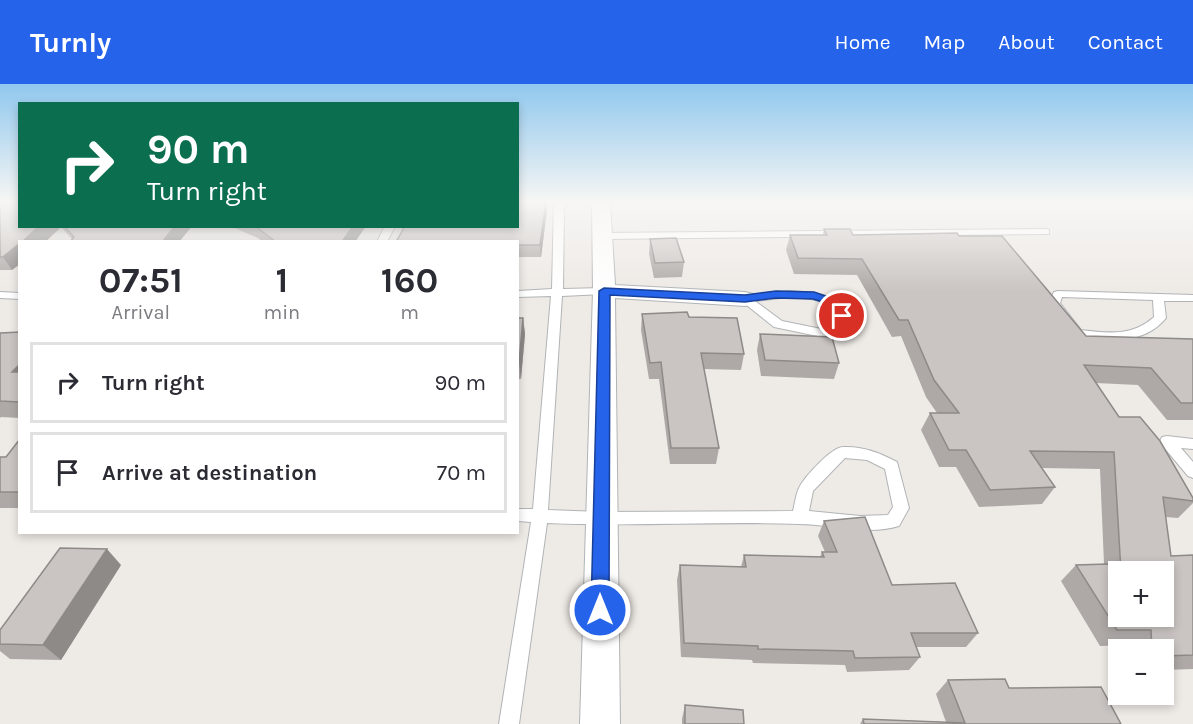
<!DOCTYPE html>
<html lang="en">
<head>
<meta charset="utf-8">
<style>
	:root { --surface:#fff; --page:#f2f2f3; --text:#2b2b33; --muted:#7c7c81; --line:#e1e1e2; --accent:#2563eb }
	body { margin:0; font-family:Karla,sans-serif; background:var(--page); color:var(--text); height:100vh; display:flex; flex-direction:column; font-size:22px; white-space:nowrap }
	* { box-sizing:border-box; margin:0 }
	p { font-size:20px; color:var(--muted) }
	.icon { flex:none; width:33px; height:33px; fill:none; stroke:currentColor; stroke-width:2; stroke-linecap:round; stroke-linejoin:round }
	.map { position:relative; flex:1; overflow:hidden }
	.drawer { position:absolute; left:18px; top:156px; width:501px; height:294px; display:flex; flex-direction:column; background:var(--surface); border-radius:0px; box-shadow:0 3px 9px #0003 }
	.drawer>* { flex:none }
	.top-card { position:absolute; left:18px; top:18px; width:501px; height:126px; border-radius:0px; box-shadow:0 3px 9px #0003; background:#0b6e4f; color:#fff; overflow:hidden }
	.tools { position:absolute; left:1108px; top:477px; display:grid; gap:12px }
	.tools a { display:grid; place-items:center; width:66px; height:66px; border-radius:0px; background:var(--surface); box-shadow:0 3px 9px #0003; font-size:30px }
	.pin { position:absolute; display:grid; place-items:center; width:51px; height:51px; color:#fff; margin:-26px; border:3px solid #fff; border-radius:50%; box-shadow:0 2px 6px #0007 }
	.me { position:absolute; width:66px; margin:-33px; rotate:0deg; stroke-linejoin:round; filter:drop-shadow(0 0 4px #0008) }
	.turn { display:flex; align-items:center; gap:21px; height:126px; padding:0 30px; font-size:27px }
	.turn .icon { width:78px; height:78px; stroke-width:2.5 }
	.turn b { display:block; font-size:42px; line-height:51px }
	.eta { display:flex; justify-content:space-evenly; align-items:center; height:102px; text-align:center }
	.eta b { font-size:36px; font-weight:700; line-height:42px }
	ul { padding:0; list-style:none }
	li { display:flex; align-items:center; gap:18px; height:81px; margin:0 12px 9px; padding:0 18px; border:3px solid var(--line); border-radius:0px }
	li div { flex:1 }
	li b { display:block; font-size:22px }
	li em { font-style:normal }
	header { display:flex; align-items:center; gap:36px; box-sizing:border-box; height:84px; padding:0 30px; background:var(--accent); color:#fff }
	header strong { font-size:28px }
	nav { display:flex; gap:33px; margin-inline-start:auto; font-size:21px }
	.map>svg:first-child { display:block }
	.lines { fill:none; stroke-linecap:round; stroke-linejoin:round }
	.lane-casing { stroke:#b1b4b6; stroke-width:2 }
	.street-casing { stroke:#b1b4b6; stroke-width:2 }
	.lane { fill:#fff; fill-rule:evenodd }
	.street { fill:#fff; fill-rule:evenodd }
	.wall { fill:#aea9a7; fill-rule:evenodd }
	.shaded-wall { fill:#8d8a88 }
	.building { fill:#cac5c2; stroke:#8d8a88; stroke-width:1.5 }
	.route { fill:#2563eb; stroke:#184099; stroke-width:1.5 }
</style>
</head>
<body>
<header>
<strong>Turnly</strong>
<nav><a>Home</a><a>Map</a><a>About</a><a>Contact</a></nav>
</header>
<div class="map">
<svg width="1193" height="640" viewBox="0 0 1193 640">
	<rect width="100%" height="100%" fill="#eeeae6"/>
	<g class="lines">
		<g class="lane-casing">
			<g id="lane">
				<path d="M554,117H564L563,205L604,204L610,207L604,210L562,212L548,426L600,428L793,427C795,419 796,410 799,404C804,393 832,363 843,363C863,362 880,369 897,378L909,424L899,442C867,452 831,440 799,440C715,437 631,443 547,439L519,640H499L531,438L518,437V425H533L551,212L518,213V207L552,205ZM845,374L867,376L885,385L893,423L888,431L860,432L809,427L813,407Z"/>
				<path d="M385,142H395L387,158H377Z"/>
				<path d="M1046,145L1049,146V150L602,155L597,152L602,149Z"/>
				<path d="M789,207C822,209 843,209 848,247L832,255L774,243L739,215L745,212ZM789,213C816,215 833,214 836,245L831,247L782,237L755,217Z"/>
				<path d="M1058,207L1193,211V217H1164L1166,234C1144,261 1104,259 1073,252L1048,219L1054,208ZM1062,213L1153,216L1154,233C1132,253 1108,249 1081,246L1060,219Z"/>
				<path d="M0,208L20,209V215L0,214Z"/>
				<path d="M1167,352L1193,355V365L1181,364L1193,378V394L1188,392L1162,361L1160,357L1162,353Z"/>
			</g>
		</g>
		<g class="street-casing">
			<path id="street" d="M592,117H610L615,201L745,208L753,210L756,215L753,220L745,222L615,214L620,640H580L593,207Z"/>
		</g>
		<use href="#lane" class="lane"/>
		<use href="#street" class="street"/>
	</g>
	<g class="wall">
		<path d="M0,117L20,142H192L179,158H70L72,155L61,143L45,158H20L12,186H0Z"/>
		<path d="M547,126L541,173H518V158Z"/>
		<path d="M230,142H366L355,158H263L258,154Z"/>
		<path d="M824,145L853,151L959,152L1086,252L1193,255V336H1167L1138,301L1096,299L1119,333L1193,414V419L1178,434L1166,433L1171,472L1193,471V585L1164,586V566H1133V561L1100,562L1061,497L1076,481L1104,480L1100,385L1042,384L1055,403L1042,420L979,423L956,383H939L921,346L930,329H937L926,313L901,252L892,253L857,191L794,190L786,166L790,151H823ZM1119,488H1164L1119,532Z"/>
		<path d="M650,155L684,178L682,193L654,194L649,170Z"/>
		<path d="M642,230L689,233L744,270L741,286L704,285L719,364L716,380H670L659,295H649L641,246Z"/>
		<path d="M518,234H523L525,250L521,295H518Z"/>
		<path d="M20,248V334L1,333L0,334V249Z"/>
		<path d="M760,250L839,279L834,295L761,292L757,266Z"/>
		<path d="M20,355V424H0V373H6Z"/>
		<path d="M824,437L892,501L978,549L966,563H916L920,573L909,586L847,588L845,581L753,579L752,576L681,573L677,496L680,481L741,483L744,471L820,473L822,468H825L818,452Z"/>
		<path d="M121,481L61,576L10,575L0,567V546Z"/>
		<path d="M948,596L1009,604L1121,640H860L863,635L946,638L936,610Z"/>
		<path d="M685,621L744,640H682V635Z"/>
	</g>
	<g class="shaded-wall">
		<path d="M546,117L547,126L541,173L540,161Z"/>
		<path d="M39,142H60L61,143L45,158H22Z"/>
		<path d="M175,142H192L179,158H162Z"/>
		<path d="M353,142H366L355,158H342Z"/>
		<path d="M20,159V180L12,186L3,173Z"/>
		<path d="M523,234L525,250L521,295L519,279Z"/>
		<path d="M20,280V297L12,288Z"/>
		<path d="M107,465L121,481L61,576L43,561Z"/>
	</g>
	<g class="building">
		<path d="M0,117H20V142H39L22,158H20V159L3,173H0Z"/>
		<path d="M518,117H546L540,161H518V158H396L405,142H518Z"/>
		<path d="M64,142H175L162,158H70L74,153Z"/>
		<path d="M255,142H353L342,158H276Z"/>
		<path d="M824,145H850L853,151L957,149L959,152H1002L1086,252L1193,255V319H1181L1151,284L1084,281L1119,333H1140L1160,357L1193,414V417L1163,413L1171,472L1193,471V571L1164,572V566H1152L1151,546H1117L1076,481L1108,480L1119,496V532H1164V488H1121L1114,368L1030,367L1055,403L990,406L966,366H949L930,329H959L934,296L908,236H899L862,175L798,174L790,151H827Z"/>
		<path d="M676,154L684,178L655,179L650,155Z"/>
		<path d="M687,228L689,233L737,234L744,270L701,269L719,364H671L661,278L650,279L642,230Z"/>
		<path d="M518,234H523L519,279H518Z"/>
		<path d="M20,248V280L12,288H20V318L0,317V249Z"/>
		<path d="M760,250L832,253L839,279L765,276Z"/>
		<path d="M20,355V408H0V373H6Z"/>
		<path d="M865,433L892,501L955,499L978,549H911L920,573L855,574L853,567L758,565V562L684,559L680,481L746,483L744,471L824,473L822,468H837L824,437Z"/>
		<path d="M60,464L107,465L43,561L0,560V546Z"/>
		<path d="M1005,595L1009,604L1101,603L1121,640H864L863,635L965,639L948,596Z"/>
		<path d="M685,621L743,626L744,640H685Z"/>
	</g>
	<linearGradient id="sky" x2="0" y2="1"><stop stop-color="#90c8ee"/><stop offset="0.57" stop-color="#f7f6f4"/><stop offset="1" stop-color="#f7f6f4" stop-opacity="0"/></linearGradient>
	<rect width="1193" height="207" fill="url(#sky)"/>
	<path class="route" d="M604,204L745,211L776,207L814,208L837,216L848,232L846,234H838L829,220L813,215L776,214L745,218L610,211L609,526L606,532L600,535L594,532L591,526L599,207Z"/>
</svg>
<div class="tools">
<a>+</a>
<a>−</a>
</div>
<div class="pin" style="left:842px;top:232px;background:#d93025"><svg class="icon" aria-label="arrive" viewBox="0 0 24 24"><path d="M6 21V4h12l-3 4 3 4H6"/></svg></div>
<svg class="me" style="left:600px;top:526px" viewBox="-20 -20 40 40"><circle r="17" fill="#2563eb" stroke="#fff" stroke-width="3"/><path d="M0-11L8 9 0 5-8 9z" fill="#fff"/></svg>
<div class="top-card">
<div class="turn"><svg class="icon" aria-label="right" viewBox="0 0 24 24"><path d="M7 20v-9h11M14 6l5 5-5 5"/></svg><div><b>90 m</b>Turn right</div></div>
</div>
<section class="drawer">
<div class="eta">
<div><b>07:51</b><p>Arrival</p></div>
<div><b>1</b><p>min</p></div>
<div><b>160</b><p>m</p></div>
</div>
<ul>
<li><svg class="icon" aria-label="right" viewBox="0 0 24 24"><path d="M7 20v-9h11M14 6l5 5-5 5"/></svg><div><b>Turn right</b></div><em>90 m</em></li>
<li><svg class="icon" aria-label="arrive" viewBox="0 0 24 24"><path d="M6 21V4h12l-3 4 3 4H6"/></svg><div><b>Arrive at destination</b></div><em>70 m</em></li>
</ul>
</section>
</div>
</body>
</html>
